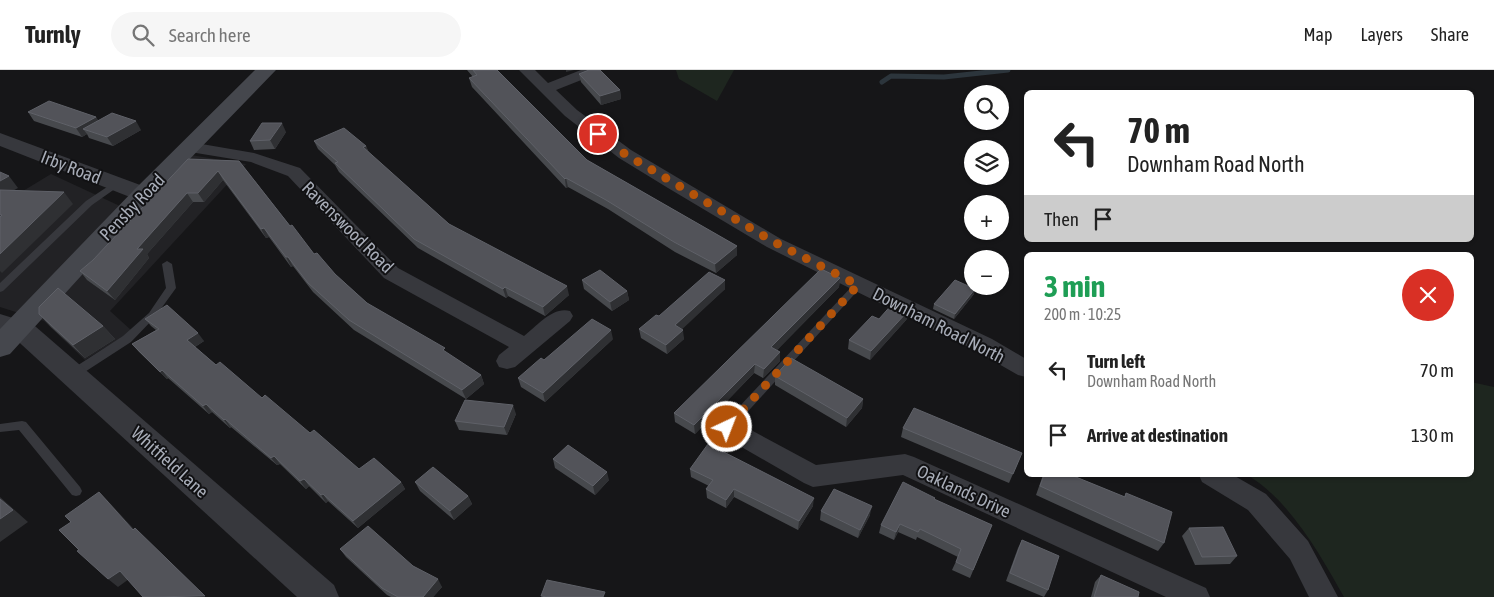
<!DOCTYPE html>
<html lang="en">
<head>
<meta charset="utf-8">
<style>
	:root { --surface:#fff; --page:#f6f6f6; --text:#222; --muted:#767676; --line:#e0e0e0 }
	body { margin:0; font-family:"Asap Condensed",sans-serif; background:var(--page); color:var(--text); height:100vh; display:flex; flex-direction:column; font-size:19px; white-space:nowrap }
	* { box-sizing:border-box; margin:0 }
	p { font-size:16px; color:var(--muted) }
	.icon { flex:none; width:28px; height:28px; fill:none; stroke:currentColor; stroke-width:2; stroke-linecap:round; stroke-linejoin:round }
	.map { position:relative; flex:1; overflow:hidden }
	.details { position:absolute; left:1024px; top:182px; width:450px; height:225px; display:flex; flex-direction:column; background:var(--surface); border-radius:8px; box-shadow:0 1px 4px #0004 }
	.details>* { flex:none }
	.top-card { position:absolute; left:1024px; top:20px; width:450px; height:152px; border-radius:8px; box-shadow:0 1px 4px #0004; background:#fff; color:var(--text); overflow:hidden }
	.fabs { position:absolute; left:964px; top:15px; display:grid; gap:10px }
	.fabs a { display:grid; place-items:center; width:45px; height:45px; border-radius:50%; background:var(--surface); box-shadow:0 1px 4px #0004; font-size:25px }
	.pin { position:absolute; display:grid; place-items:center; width:42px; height:42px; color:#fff; margin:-21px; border:2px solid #fff; border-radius:50%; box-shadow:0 1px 5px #0007 }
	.me { position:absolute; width:55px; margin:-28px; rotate:43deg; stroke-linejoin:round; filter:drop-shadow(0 0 4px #0008) }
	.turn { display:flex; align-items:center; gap:18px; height:105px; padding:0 20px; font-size:22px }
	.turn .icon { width:65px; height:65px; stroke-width:2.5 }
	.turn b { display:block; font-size:35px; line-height:42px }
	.then { display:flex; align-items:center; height:48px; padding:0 20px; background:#0003; gap:10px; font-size:19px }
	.round { display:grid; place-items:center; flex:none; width:52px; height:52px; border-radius:26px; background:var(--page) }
	.headline { display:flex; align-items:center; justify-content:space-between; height:85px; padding:0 20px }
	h1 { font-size:30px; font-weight:700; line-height:38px; color:#1e9e55 }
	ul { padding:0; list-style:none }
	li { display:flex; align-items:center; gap:15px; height:65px; padding:0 20px }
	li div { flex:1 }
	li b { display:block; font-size:19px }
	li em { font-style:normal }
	header { display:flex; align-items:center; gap:30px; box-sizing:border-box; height:70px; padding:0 25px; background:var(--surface); border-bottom:1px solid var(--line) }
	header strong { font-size:24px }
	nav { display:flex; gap:28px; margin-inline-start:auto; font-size:18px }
	.search { width:350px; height:45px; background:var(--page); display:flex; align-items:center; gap:12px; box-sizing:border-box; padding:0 18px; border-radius:28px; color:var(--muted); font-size:19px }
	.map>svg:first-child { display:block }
	.built { fill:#222225 }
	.green { fill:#1e261f }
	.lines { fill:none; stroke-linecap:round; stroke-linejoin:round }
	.stream { stroke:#2c353c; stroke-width:5 }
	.service { fill:#37383d; fill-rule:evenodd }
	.minor { fill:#37383d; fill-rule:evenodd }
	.tertiary { fill:#37383d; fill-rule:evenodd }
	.secondary { fill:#45474d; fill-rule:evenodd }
	.wall { fill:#47494d }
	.shaded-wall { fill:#2f3033 }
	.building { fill:#525359; stroke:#5f6168 }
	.route { stroke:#b45309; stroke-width:9; stroke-dasharray:0 16.2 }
	.labels { text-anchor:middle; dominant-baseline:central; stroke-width:4; stroke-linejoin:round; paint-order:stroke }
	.street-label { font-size:18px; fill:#a8adb8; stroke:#111113 }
</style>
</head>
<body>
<header>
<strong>Turnly</strong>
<div class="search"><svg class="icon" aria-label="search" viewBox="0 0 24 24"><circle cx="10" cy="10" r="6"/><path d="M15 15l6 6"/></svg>Search here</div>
<nav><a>Map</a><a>Layers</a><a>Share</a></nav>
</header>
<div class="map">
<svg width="1494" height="527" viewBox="0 0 1494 527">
	<rect width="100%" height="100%" fill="#161618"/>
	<path class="built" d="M191,85L246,94L110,241L132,261L85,290L44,251L0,237V135L51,104L135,143Z"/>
	<g class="green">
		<path d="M676,0H734L717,31L679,9Z"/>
		<path d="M1471,312L1494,317V527H1344C1321,486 1289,429 1247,405H1471Z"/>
	</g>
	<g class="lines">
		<path class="stream" d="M882,12L891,6L944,7L1008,0"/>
		<g class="service">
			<path d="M116,111L120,114L119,116L92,135L3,221L0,222V213L86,131Z"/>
			<path d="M167,191L172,194L176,218L155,247L131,272L77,307H69L68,304L69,301L123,266L149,243L166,218L162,194Z"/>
			<path d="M858,212L863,215L861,217L731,360L727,361L723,360L721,357L723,354L855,213Z"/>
			<path d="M22,351L26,352L80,417L82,421L80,425L76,426L72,425L19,360L0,362V354Z"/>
		</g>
		<g class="minor">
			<path d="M519,0H535L548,13L581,0H601L599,3L556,20L577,40L631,80L781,169L992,269L1026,289V307L1018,305L976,281L767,177L668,118L619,88L565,46Z"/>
			<path d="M190,72L254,83L300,98L398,198L524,266C537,256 553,236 570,241L573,246L570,251L515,297L507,299L499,297L496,291L499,285L509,277L384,208L288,106L251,92L184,81L182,77L184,73Z"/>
			<path d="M0,244L26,252L30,257L26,262L19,265L0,260Z"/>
			<path d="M727,347L816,395L905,384L914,387L1206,518L1210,527H1166L903,405L813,417L804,413L719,364L715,357L719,350Z"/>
			<path d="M1199,405H1233L1266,424L1308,471L1338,527H1309L1290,489L1248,440L1202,412Z"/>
		</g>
		<g class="tertiary">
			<path d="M0,63L151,119L154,124L151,129L143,131L135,129L0,76Z"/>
			<path d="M19,248L28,250L334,515L339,527H297L10,264L6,257L10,250Z"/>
		</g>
		<path class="secondary" d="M255,0H276L151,129L10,284L0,287V259L135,119Z"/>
	</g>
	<g class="wall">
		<path d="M467,0H497L587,90L737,176V185L716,203L675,182L608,139L568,117L566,118L472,17L469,8L473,7Z"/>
		<path d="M579,4L620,20L621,29L601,35L581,12Z"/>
		<path d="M28,42L96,47L98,51L141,60L113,76L89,68L87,64L82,67L34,51Z"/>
		<path d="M286,62L275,79L254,80L250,71Z"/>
		<path d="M314,71L366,76L369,83L449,154L569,225L545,246L508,226L506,228L418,178L339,102L335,95L318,79Z"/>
		<path d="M188,89L239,91L290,156L314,184L335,204L367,233L481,305L484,314L466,329L354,260L313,222L293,196L291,197L269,167L266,168L223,110L204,132H193L147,184L149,188L115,230L87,210L80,201L93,190Z"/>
		<path d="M840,208L839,217L777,280L780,282V291L763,308L754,303L695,364L675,352L674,343Z"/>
		<path d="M582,210L627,221L629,230L612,241L584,219Z"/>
		<path d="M725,210V219L681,259L684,269L667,284L641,268L639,259L659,246Z"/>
		<path d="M974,224L954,249L933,239L934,234Z"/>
		<path d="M39,244L103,256L115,269L85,288L51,257Z"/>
		<path d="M145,249L204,271L195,277L216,295L359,399L401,412L405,419L358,458L328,431L326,433L309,416L306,419L280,394L277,395L231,357L230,358L212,342L209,344L168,308L167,309L139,282L132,274L156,260L151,256Z"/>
		<path d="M907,249L870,290L848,279L849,270Z"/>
		<path d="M613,269L545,332L521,317L518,308L544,290Z"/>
		<path d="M775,306L863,329L862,338L846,357L775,315Z"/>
		<path d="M516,344L507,365L459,360L455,351Z"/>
		<path d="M903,358L1022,383L1009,413L901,367Z"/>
		<path d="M553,389L609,410L595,425L555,398Z"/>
		<path d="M690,399L813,436L798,460L734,427L726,438L707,428L706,419L709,416L691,407Z"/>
		<path d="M1043,405H1071L1124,427L1126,423L1164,473L1158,481L1036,425Z"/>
		<path d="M415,412L468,426L472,434L454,450L420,421Z"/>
		<path d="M934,430L992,455L970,508L952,500L958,487L917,467L916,470L898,462L894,470L879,463L881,455Z"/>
		<path d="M821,441L870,445L858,468L820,450Z"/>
		<path d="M1189,458L1237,486L1230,494L1195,495L1182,466Z"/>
		<path d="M1022,470L1048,520L1044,527L1006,511L1018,478Z"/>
		<path d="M340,479L413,496L442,517L433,527H391L387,525L346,487Z"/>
		<path d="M1101,505L1138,527H1091L1095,512Z"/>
	</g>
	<g class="shaded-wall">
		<path d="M566,0H574L566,2Z"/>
		<path d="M620,20L621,29L601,35L600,26Z"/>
		<path d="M96,47L102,56L83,59L87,64L82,67L76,58Z"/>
		<path d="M136,51L141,60L113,76L107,67Z"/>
		<path d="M282,53L286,62L275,79L270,70Z"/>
		<path d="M366,76L370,85L363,77Z"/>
		<path d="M218,101L223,110L204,132L198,123Z"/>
		<path d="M9,106L18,118L0,128V111Z"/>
		<path d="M566,108L568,117L566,118L565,109Z"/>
		<path d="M64,122L73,134L2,203L0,201V184Z"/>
		<path d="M187,123L193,132L147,184L149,188L115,230L107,221L137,179Z"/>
		<path d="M264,158L269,167L266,168L261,159Z"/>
		<path d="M737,176V185L716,203L715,194Z"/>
		<path d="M286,187H288L293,196L291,197Z"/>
		<path d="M840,208L839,217L771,286V277Z"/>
		<path d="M725,210V219L676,265L675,255Z"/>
		<path d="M567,216L569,225L545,246L543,237Z"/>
		<path d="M505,217L508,226L506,228L503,219Z"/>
		<path d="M975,219L974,224L954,249L955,244Z"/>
		<path d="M627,221L629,230L612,241L610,232Z"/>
		<path d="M909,240L907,249L870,290L871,281Z"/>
		<path d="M103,256L115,269L85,288L73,275Z"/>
		<path d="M611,260L613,269L545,332L543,323Z"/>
		<path d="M683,260L684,269L667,284L666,275Z"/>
		<path d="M198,263L204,271L193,278L187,270Z"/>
		<path d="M780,282V291L763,308L764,299Z"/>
		<path d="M755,294L754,303L695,364L694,355Z"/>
		<path d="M162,300L168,308L167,309L160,302Z"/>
		<path d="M481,305L484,314L466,329L462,320Z"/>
		<path d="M863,329L862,338L846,357L847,348Z"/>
		<path d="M206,334L212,342L209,344L203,336Z"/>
		<path d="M513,335L516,344L507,365L504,357Z"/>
		<path d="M225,349L231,357L230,358L224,350Z"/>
		<path d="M274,386L280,394L277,395L271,388Z"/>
		<path d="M607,402L609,410L595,425L593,416Z"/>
		<path d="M304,409L309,416L306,419L300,411Z"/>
		<path d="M401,412L405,419L358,458L353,451Z"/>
		<path d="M734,419V427L726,438V430Z"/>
		<path d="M99,422L108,431L142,468L133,460Z"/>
		<path d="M323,424L328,431L326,433L321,425Z"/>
		<path d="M468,426L472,434L454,450L450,441Z"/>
		<path d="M0,427L28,452L0,472Z"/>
		<path d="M814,428L813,436L798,460L799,451Z"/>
		<path d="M872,436L870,445L858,468L860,460Z"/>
		<path d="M900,454L898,462L894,470L896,462Z"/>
		<path d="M120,501L129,509L118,517L108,509Z"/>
		<path d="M438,509L442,517L433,527H423Z"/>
	</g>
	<g class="building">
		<path d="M473,0H497L587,90L737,176L715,194L674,172L606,130L566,108L565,109L469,8L477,5Z"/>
		<path d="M589,0H600L620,20L600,26L579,4Z"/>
		<path d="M49,31L96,47L76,58L28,42Z"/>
		<path d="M112,43L136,51L107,67L83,59Z"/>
		<path d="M262,53H282L270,70L250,71Z"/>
		<path d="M344,58L366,76L363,77L449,154L567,216L543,237L505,217L503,219L414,169L335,93L338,92L314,71Z"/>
		<path d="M188,89L239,91L290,156L292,155L314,184L317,183L335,204L367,233L445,278L443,280L481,305L462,320L349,250L308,213L288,187H286L264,158L261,159L218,101L198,123H187L137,179H143L107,221L80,201L93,190Z"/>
		<path d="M0,102L9,106L0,111Z"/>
		<path d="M0,120L64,122L0,184V147L2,145H0Z"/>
		<path d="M821,199L840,208L771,277L780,282L764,299L755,294L694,355L674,343Z"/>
		<path d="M600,200L627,221L610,232L582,210Z"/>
		<path d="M709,202L725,210L675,255L683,260L666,275L639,259L656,245L659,246Z"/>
		<path d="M955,210L975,219L955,244L934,234Z"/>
		<path d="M58,218L103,256L73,275L39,244V237Z"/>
		<path d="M894,232L909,240L871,281L849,270L872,246L879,249Z"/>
		<path d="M167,235L198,263L187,270L216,295L220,292L262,328L265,325L310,363L314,360L359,399L374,388L401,412L353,451L323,424L321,425L304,409L300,411L274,386L271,388L225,349L224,350L206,334L203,336L162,300L160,302L132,274L159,259L145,249Z"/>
		<path d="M592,249L611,260L543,323L518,308L541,288L544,290Z"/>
		<path d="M791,288L863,329L847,348L775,306Z"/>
		<path d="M465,330L513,335L504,357L455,351Z"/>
		<path d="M914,338L1022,383L1013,404L903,358Z"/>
		<path d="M708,374L814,428L799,451L734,419L726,430L706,419L713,410L690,399Z"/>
		<path d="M568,375L607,402L593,416L553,389Z"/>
		<path d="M433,397L468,426L450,441L415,412Z"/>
		<path d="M1044,405H1071L1125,427L1126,423L1172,442L1164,473L1040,416Z"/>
		<path d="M903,412L935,428L934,429L992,455L973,500L956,492L961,479L920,459L918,462L900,454L896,462L881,455Z"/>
		<path d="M834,419L872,436L860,460L821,441Z"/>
		<path d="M99,422L133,460L135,458L205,526L143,527L120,501L108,509L77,481L79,480L59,460L71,452L65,446Z"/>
		<path d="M0,429L13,440L0,449Z"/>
		<path d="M368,456L413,496L438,509L423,527H398L382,518L340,479Z"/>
		<path d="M1223,457L1237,486L1202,487L1189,458Z"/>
		<path d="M1022,470L1059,486L1048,520L1010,503Z"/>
		<path d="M1101,505L1139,522L1138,527H1094Z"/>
		<path d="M547,510L605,522L603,527H547L541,526Z"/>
	</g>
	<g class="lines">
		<path class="route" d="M598,64L625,84L774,172L858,215L727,357"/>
	</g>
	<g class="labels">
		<g class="street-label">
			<text transform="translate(71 97) rotate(21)">Irby Road</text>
			<text transform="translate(132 137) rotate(-46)">Pensby Road</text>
			<text transform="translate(348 157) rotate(45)">Ravenswood Road</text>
			<text transform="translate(939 255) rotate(27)">Downham Road North</text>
			<text transform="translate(170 392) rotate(42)">Whitfield Lane</text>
			<text transform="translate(964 421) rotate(25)">Oaklands Drive</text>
		</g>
	</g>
</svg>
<div class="fabs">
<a><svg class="icon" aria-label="search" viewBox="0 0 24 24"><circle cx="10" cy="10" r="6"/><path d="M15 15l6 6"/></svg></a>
<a><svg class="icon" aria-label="layers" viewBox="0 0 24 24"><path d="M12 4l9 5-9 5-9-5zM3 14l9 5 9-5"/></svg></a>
<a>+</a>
<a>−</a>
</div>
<div class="pin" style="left:598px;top:64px;background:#d93025"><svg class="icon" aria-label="arrive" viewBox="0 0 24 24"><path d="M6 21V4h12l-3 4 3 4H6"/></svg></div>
<svg class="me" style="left:727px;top:357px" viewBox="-20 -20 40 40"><circle r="17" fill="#b45309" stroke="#fff" stroke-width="3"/><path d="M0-11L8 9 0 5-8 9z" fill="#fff"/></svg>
<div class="top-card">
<div class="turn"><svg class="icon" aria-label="left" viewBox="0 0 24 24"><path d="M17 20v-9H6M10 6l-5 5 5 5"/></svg><div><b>70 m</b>Downham Road North</div></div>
<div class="then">Then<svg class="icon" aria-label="arrive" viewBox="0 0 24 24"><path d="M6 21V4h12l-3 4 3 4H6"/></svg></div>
</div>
<section class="details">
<div class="headline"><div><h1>3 min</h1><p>200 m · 10:25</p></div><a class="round" style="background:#d93025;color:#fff"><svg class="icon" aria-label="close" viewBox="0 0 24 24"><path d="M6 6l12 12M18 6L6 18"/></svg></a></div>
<ul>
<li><svg class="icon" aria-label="left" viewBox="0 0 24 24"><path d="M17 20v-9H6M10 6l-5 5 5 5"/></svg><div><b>Turn left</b><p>Downham Road North</p></div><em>70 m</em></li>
<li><svg class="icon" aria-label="arrive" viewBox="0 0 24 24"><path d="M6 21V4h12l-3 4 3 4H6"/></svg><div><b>Arrive at destination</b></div><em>130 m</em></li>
</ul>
</section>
</div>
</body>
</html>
